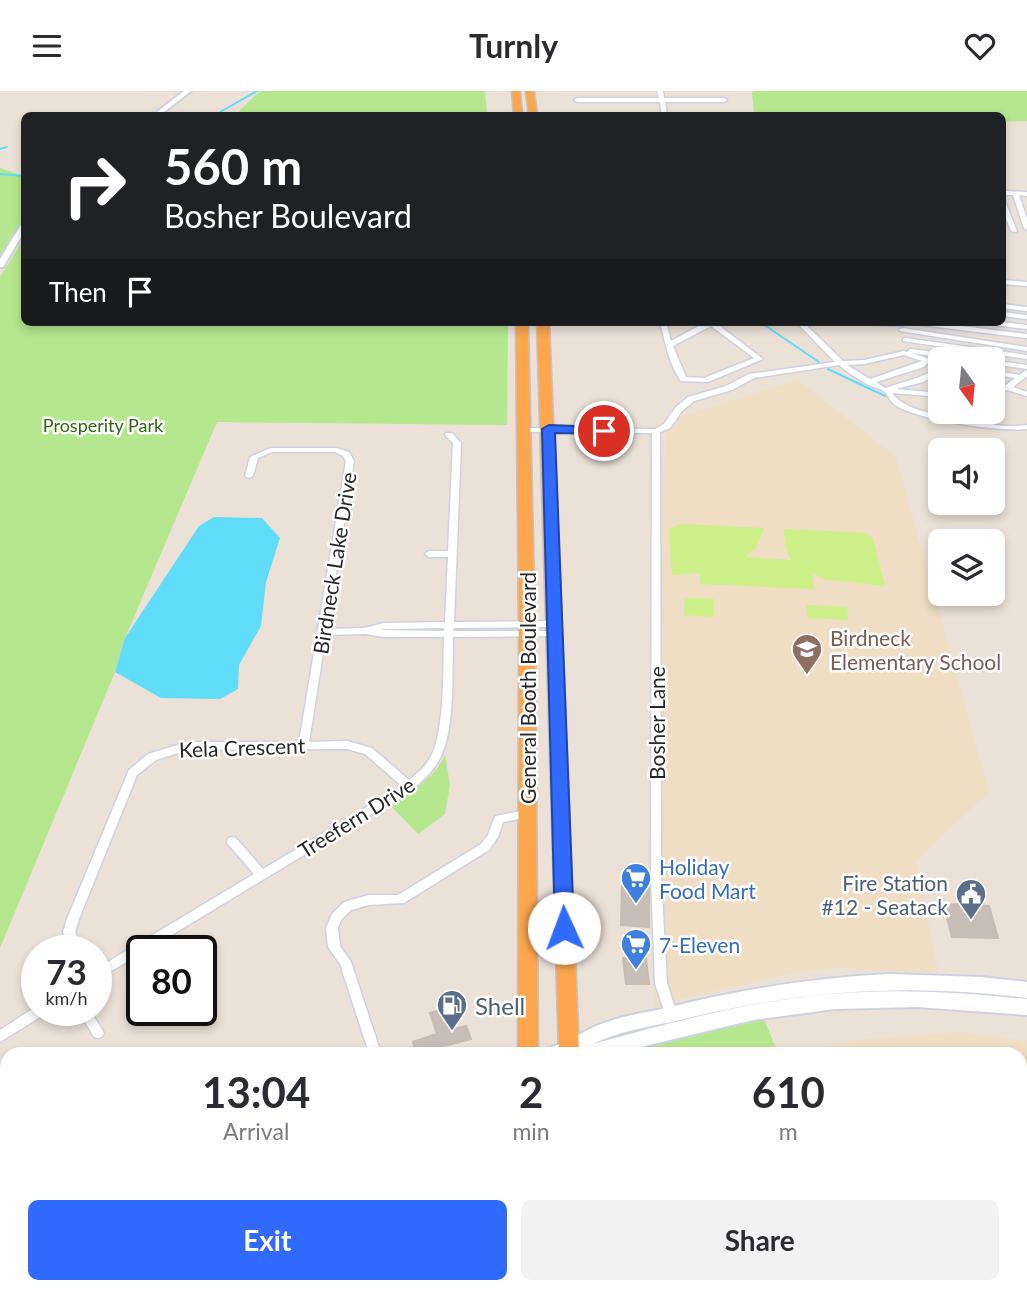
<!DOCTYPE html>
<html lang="en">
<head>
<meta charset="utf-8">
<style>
	:root { --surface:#fff; --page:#f2f2f3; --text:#2b2b33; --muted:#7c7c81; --accent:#306aff }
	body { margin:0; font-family:Lato,sans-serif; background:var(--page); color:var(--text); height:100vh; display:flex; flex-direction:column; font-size:26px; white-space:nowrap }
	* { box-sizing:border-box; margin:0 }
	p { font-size:23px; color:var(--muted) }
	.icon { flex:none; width:38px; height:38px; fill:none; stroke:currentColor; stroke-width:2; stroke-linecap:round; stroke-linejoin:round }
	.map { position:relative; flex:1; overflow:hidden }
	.details { position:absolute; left:0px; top:956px; width:1027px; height:247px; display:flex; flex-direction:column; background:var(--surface); border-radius:21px 21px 0 0; box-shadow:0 4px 10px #0003 }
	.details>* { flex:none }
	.guide { position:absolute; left:21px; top:21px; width:985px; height:214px; border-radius:10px; box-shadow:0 4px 10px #0003; background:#202124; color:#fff; overflow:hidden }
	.needle { width:46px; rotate:165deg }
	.fabs { position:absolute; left:928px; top:256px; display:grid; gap:14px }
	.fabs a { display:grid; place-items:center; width:77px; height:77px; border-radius:10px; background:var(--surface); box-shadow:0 4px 10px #0003; font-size:35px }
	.speed { position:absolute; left:21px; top:844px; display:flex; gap:14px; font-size:35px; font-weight:700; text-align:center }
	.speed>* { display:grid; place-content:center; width:91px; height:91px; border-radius:50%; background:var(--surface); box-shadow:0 4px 10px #0003; line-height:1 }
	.speed small { font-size:18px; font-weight:400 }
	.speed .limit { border:4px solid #111; border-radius:10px; background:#fff; color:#111 }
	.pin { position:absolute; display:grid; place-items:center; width:60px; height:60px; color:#fff; margin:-30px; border:4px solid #fff; border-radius:50%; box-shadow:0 2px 7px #0007 }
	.me { position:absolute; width:77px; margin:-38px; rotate:358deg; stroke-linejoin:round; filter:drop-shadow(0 0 5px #0008) }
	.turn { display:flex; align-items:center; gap:24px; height:147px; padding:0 28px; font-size:32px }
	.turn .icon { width:91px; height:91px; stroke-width:2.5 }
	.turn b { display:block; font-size:49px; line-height:60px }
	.then { display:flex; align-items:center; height:66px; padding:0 28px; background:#0003; gap:14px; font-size:26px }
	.eta { display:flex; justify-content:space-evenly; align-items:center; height:119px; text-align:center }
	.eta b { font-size:42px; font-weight:700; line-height:49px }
	.cta { display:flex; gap:14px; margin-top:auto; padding:14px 28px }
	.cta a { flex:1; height:80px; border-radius:10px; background:var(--accent); color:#fff; font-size:28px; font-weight:700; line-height:80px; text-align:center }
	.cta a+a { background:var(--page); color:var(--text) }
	header { display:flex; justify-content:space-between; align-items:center; height:91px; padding:0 28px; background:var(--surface); font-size:32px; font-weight:700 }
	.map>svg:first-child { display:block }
	.education { fill:#efddc4 }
	.green { fill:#b4e78e }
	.pitch { fill:#cdf088 }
	.water { fill:#5fddf8 }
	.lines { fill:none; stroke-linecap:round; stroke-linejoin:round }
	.stream { stroke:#5fddf8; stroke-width:2 }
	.building { fill:#c6beb7; stroke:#c6bdb1; stroke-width:2 }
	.minor-casing { stroke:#ccd2e2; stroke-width:3 }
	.tertiary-casing { stroke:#ccd2e2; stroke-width:4 }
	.secondary-casing { stroke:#ccd2e2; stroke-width:4 }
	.trunk-casing { stroke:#c3c3c3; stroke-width:3 }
	.minor { fill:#fff; fill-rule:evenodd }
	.tertiary { fill:#fff; fill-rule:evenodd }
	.secondary { fill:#fff; fill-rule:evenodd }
	.trunk { fill:#fda64d; fill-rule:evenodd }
	.route { fill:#306aff; stroke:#1f45a6; stroke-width:2 }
	.labels { text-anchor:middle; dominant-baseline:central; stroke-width:5; stroke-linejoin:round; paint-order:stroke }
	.far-park-label { font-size:18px; fill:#2d6813; stroke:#fff }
	.street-label { font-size:21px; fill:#272727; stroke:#fff }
	.education-label { font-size:21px; fill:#785e54; stroke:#fff; text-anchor:start }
	.shop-label { font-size:21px; fill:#366cbe; stroke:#fff; text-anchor:start }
	.service-label { font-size:21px; fill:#4e5e75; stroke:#fff; text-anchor:end }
	.near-service-label { font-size:24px; fill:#4e5e75; stroke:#fff; text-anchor:start }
</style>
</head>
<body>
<header><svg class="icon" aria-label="menu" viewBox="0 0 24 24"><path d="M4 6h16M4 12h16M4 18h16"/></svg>Turnly<svg class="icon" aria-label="heart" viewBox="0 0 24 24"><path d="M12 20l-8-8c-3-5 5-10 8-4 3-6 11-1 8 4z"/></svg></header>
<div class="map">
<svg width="1027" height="1202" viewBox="0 0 1027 1202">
	<rect width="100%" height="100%" fill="#ebe1d7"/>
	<g class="education">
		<path d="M798,289L896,366L989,701L916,770L938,881L886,880L847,876L794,881L654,915L652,678L666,337L655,336V334Z"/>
		<path d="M959,941L1027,950V1202H862L861,1195H1020V962H792L855,949Z"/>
	</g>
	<g class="green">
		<path d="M260,0H485L487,24H235Z"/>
		<path d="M756,0H1027V30L1003,31V24H763L754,22L752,1Z"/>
		<path d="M0,77L24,85V128L0,166Z"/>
		<path d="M24,147V231H508L507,334L217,331L125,547L115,581L0,857V186Z"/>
		<path d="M445,664L450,694L445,723L418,743L389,713C412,700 433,689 445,664Z"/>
		<path d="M764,928L778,962H642L654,951Z"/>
		<path d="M592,1195H861L862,1202H592Z"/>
	</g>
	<g class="pitch">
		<path d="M681,433L764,437L756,457L745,466L791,469L785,455L784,438L864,442L873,447L885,495L824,488L813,482L814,498L700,493V482L672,484L669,438Z"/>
		<path d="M685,507L714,508V526L684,524Z"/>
		<path d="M806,514L847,516L848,529L808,527Z"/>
	</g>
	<path class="water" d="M214,426L262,427L280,447L266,491L261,535L239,574L238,598L220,608L161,607L115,581L125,547L199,435Z"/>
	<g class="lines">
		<g class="stream">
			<path d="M215,24L257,0"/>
			<path d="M0,58L7,56"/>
			<path d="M0,83L24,85"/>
			<path d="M760,231L819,271"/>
			<path d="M828,278L885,305"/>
		</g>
	</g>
	<g class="building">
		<path d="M622,794L649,796V836L621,834Z"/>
		<path d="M957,813L989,815L998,847L952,846L944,814Z"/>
		<path d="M623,867H646L649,893H626Z"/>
		<path d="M444,918L451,939L466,935L471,948L416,962L413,951L437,943L430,922Z"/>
		<path d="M1020,1053H1027V1187H1020V1137H1024L1020,1121Z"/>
	</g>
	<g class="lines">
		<g class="minor-casing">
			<g id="minor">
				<path d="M657,0H663L664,7H724L727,9L724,11H665L667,24H662L660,11H577L574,9L577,7H659Z"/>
				<path d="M1003,100L1027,101V105L1019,104L1027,128V139L1024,137L1013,104H1003Z"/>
				<path d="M1003,111L1006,113L1017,140L1016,141L1011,140L1003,120Z"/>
				<path d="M1003,189L1027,191V195L1003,193Z"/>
				<path d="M1003,213L1027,216V220L1003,217Z"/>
				<path d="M1003,221L1027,224V228L1003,225Z"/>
				<path d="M660,231H666L671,250L706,231H716V232L763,268L708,291L681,290C669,274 665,250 660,231ZM711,235L754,267L704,287L686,286L673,255Z"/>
				<path d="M796,231H803L843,270L864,269L904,260L907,261L910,258L974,266V268H953L912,262L940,272V276L928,272L924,276L876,291L885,297L917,287L940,277V282L923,291L896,298L940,302V306L892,302C905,318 926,321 944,325C956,317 971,319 982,326C984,328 990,332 992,333C1002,336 1017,335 1027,334V338C999,341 918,329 895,314C890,311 889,305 885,301C880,297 871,296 865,292C858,288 847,281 839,274L754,287L732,299L694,310L682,320L670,337L660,341L661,784L667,892L677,923L675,927L671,928L667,927L665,923L655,892L651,784L652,342L524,341L520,339L524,337L655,338L664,333L676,316L688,306L726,295L749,283L835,271ZM904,264L922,270L870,288L847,274L864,273ZM959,323L966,324L979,331L952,326Z"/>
				<path d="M861,231H901L904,233L901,235L864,233Z"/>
				<path d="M910,231H930L1027,243V247L913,233Z"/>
				<path d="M984,231H1003L1027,234V238L987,233Z"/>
				<path d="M902,237L1027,256V260L900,240L899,239Z"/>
				<path d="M905,247L1027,264V268L903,250V248Z"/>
				<path d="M992,269L1027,274V278L992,273Z"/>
				<path d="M992,279L1019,284L1027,279V285L1013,296L1027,301V305L1007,299L992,301V297L997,296L992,294V290L1006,294L1015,287L992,283Z"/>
				<path d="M446,342H452L461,352L454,531L553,530L558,533L553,536L454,537L453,540H553L558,543L556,545L453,546C452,578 455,638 441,665C435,679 424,688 413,698L147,859H142V862L96,889V878L254,783L228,753L227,750L228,747L232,746L236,747L263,778L402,695L365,663L347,658L187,659L156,669L137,684L79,828L75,841L83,859H71L63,841L67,828L129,679L148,663L187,651H299L346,370L343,365L335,361H272L258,367L253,385L249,387L245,385L250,366L271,357H336L349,361L354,370L327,538L364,537L384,532L445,531L448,466H429L425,463L429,460H448L453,352L445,344ZM444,537V540L380,539L384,538ZM366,543L384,546H444C443,576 445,640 431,665C426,675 418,682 409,689L372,657L347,650L309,651L326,544Z"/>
				<path d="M527,719L531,720L532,723L531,726L503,731L498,746L489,759L404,812L369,814L351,819L341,829L338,837L340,855L351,871L381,962H369L340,873L328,856L326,837L332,823L343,812L347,810L369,804H398L481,753L488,744L495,725Z"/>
				<path d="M37,915V919H47L45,923L0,951V939Z"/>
				<path d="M78,919H90L104,942L102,946L98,947L94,946Z"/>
				<path d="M130,1195H144L143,1202H129Z"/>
			</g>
		</g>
		<g class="tertiary-casing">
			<g id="tertiary">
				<path d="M184,0H191L160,24H153Z"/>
				<path d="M21,134H24V141L3,176H0V168Z"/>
				<path d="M7,1117V1135L0,1137V1119Z"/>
			</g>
		</g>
		<g class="secondary-casing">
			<path id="secondary" d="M889,883L981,886L1027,891V907C906,891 794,900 676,930C648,936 619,940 593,953C673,931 752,909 834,903C899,897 963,902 1027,908V924L917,916L835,918L753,929L616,962H549L552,956C572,949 589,936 610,930C627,924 644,922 662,918C737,899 811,887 889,883Z"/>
		</g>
		<g class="trunk-casing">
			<g id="trunk">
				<path d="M512,0H520L522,24H514Z"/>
				<path d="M526,0H534L537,24H529Z"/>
				<path d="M516,231H528L535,543L538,962H518L519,543Z"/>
				<path d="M537,231H549L579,962H559Z"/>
				<rect x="527" y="1195" width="24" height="7"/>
				<rect x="561" y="1195" width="24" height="7"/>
			</g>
		</g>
		<use href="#minor" class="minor"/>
		<use href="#tertiary" class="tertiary"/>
		<use href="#secondary" class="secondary"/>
		<use href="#trunk" class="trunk"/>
	</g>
	<path class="route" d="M549,334L604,336L611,340L604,343L555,342L574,837L571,842L564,845L558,842L555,837L542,338Z"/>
	<defs>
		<g id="school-pin" transform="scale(1.575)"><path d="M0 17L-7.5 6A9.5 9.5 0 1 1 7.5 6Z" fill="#8d6e63" stroke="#fff"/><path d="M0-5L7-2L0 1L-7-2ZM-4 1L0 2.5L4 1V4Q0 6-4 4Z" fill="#fff"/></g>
		<g id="supermarket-pin" transform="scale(1.575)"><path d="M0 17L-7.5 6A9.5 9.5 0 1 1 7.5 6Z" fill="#3f7fe0" stroke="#fff"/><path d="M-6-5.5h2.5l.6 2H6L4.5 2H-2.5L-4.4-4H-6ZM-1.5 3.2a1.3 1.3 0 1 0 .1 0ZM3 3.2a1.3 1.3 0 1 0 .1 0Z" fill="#fff"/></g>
		<g id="civic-pin" transform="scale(1.575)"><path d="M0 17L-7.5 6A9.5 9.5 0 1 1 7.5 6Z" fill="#5c6f8a" stroke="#fff"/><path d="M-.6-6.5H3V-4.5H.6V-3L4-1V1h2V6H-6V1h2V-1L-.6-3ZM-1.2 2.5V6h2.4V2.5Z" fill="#fff"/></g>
		<g id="fuel-pin" transform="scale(1.575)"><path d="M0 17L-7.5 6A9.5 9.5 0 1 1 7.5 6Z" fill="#5c6f8a" stroke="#fff"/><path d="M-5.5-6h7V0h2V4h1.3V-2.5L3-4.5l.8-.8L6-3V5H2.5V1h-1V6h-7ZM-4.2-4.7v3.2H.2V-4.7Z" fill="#fff"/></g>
	</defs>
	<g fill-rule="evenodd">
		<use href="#school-pin" x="807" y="558"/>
		<use href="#supermarket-pin" x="636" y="787"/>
		<use href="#civic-pin" x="971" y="803"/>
		<use href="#supermarket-pin" x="636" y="853"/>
		<use href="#fuel-pin" x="452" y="914"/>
	</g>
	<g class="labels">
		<g class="far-park-label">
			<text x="103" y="334">Prosperity Park</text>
		</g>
		<g class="street-label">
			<text transform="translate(334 472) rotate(-81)">Birdneck Lake Drive</text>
			<text transform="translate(527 597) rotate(-90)">General Booth Boulevard</text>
			<text transform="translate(656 632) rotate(-90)">Bosher Lane</text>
			<text transform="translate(242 656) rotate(-2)">Kela Crescent</text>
			<text transform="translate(356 726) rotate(-32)">Treefern Drive</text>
		</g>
		<g class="education-label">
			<text x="830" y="546">Birdneck<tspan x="830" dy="24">Elementary School</tspan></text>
		</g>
		<g class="shop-label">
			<text x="659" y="775">Holiday<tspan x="659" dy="24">Food Mart</tspan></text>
			<text x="659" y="853">7-Eleven</text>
		</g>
		<g class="service-label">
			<text x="948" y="791">Fire Station<tspan x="948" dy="24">#12 - Seatack</tspan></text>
		</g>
		<g class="near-service-label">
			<text x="475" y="914">Shell</text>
		</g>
	</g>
</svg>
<div class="fabs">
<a><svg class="needle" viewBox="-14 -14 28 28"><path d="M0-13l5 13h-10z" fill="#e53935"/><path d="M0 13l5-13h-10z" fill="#7c7c81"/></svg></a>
<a><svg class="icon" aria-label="sound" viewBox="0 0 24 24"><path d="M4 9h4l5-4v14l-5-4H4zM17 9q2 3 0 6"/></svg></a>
<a><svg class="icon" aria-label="layers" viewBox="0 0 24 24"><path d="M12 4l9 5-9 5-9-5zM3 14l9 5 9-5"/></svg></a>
</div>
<div class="speed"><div>73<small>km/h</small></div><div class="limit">80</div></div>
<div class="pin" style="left:604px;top:340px;background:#d93025"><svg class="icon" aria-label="arrive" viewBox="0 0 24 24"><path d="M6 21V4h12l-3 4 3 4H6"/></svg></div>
<svg class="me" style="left:564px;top:837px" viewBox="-20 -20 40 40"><circle r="19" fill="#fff"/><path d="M0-13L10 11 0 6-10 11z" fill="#306aff"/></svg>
<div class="guide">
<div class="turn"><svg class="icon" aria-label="right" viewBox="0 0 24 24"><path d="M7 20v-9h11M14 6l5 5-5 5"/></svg><div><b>560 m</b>Bosher Boulevard</div></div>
<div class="then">Then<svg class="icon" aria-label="arrive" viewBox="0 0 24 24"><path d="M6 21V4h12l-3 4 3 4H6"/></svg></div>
</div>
<section class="details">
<div class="eta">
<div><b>13:04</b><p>Arrival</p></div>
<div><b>2</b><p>min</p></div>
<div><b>610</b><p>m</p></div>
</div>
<div class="cta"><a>Exit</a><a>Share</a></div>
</section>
</div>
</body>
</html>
